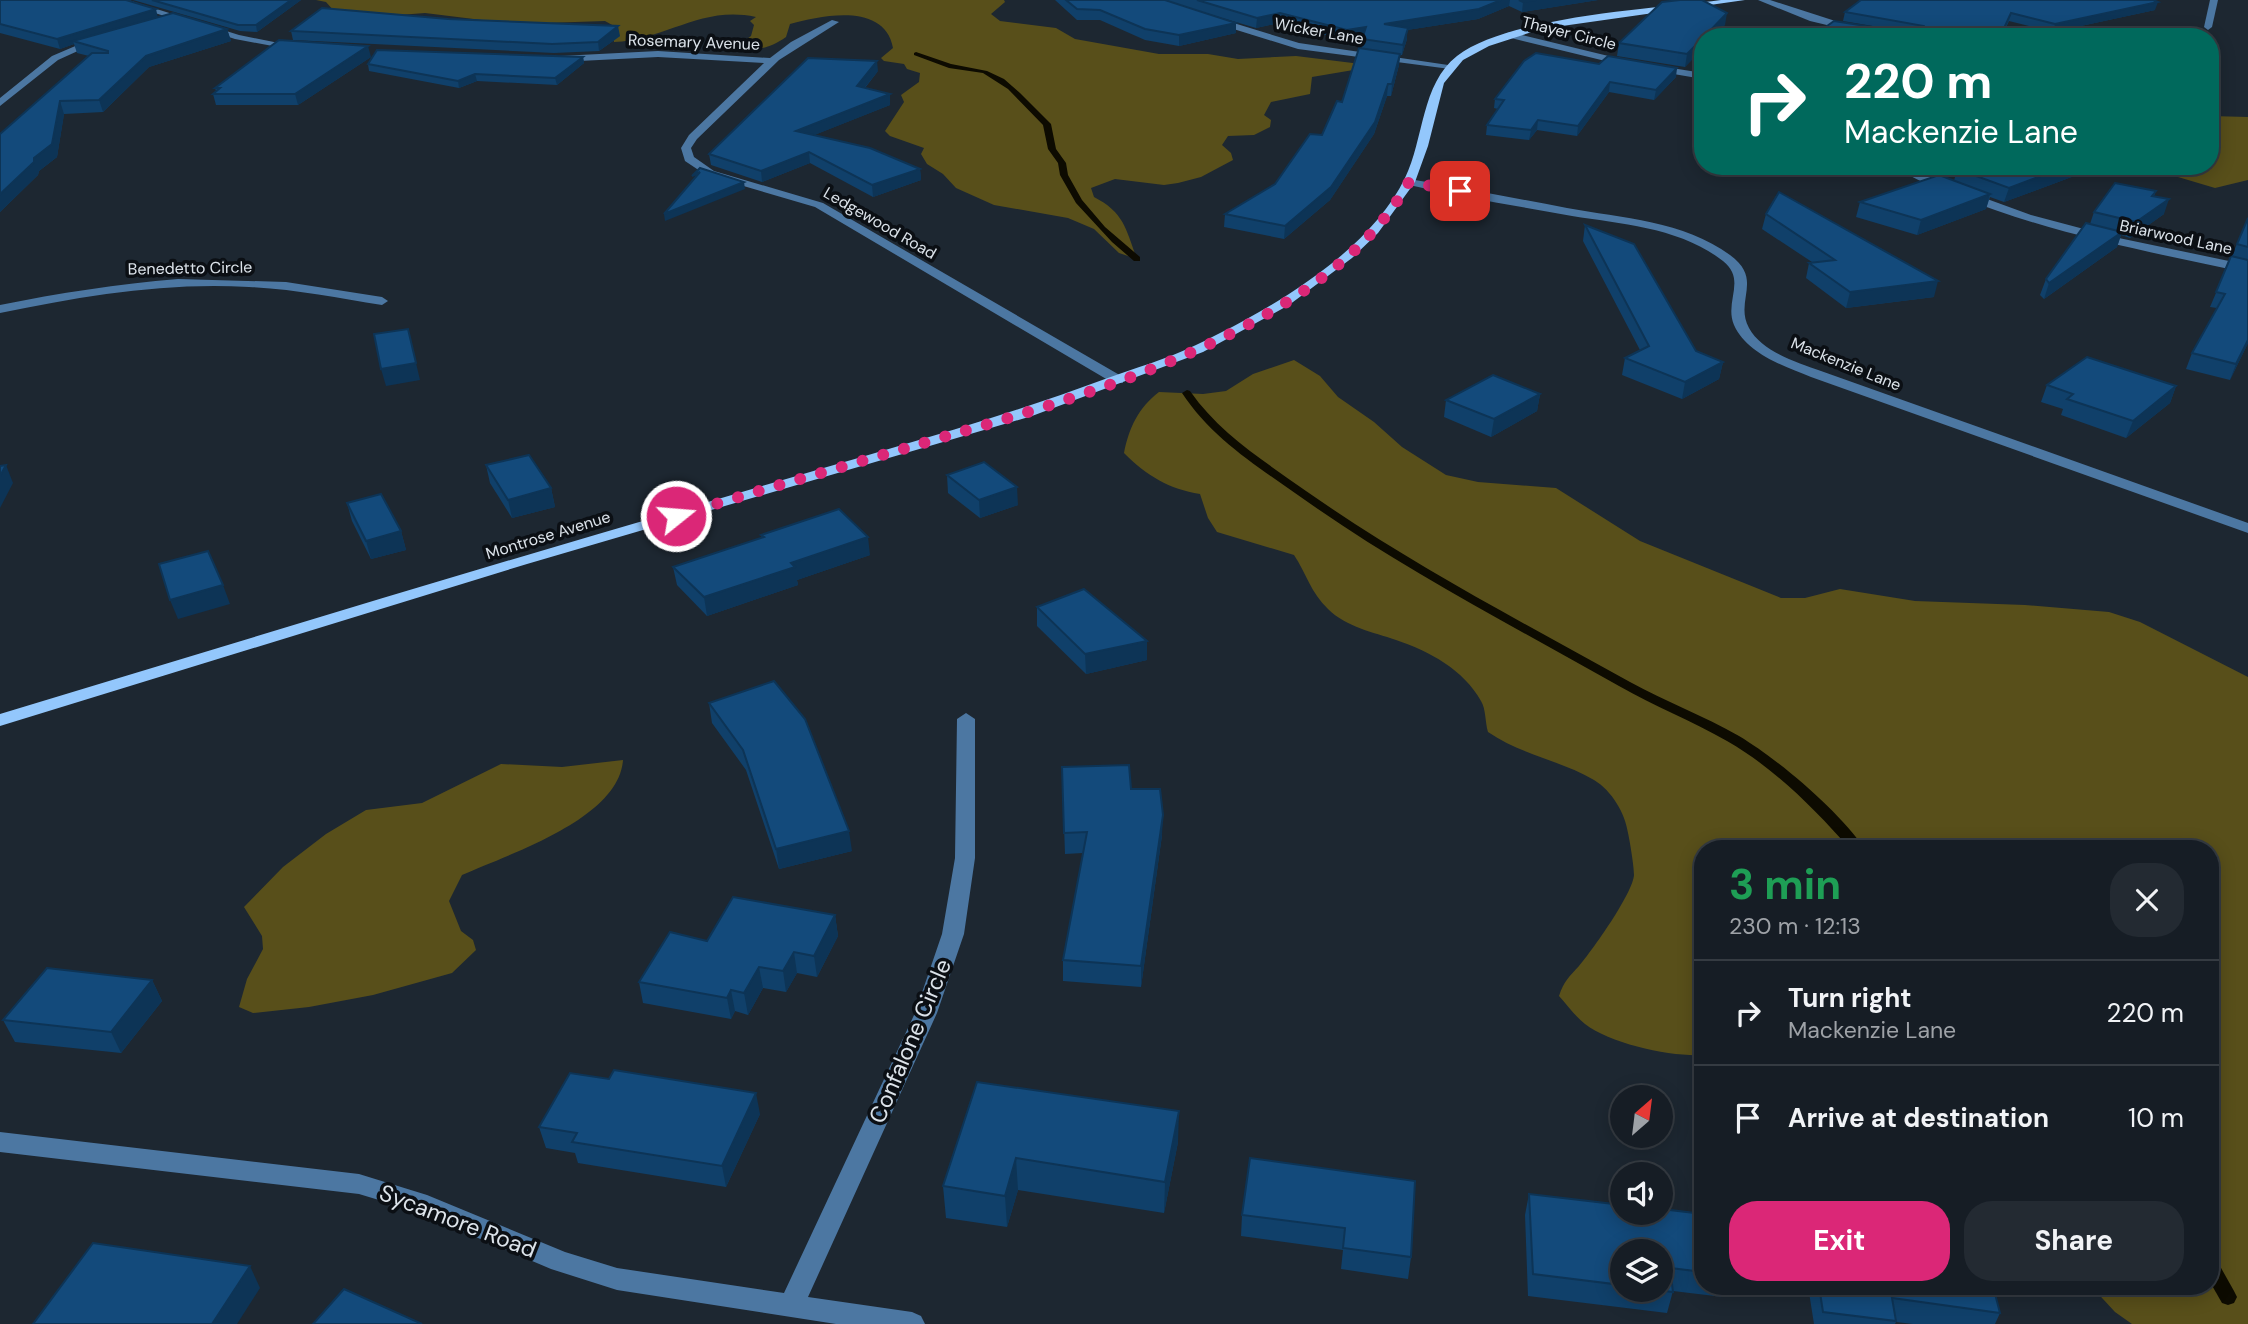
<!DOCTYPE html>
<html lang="en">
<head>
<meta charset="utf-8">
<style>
	:root { --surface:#161d25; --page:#232a32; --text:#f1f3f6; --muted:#9ea2a7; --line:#353b42; --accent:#db2777 }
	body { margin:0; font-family:"DM Sans",sans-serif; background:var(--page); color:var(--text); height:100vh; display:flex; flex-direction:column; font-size:26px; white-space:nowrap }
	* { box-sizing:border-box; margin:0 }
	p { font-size:23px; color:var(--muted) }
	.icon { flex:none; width:38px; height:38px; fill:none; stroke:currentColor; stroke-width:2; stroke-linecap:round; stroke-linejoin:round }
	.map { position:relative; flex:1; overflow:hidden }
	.side { position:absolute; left:1694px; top:840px; width:525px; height:455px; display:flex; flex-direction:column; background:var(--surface); border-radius:28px; box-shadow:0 4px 18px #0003,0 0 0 2px var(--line) }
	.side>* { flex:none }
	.guide { position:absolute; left:1694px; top:28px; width:525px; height:147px; border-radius:28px; box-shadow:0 4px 18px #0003,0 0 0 2px var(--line); background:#00695c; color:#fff; overflow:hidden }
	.needle { width:46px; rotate:28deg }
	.fabs { position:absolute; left:1610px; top:1085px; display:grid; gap:14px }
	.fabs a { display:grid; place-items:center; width:63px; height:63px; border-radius:50%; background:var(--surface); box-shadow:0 4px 18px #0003,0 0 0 2px var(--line); font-size:35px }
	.pin { position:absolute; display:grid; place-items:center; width:60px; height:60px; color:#fff; margin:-30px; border-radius:14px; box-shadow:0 4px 10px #0006 }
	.me { position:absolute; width:77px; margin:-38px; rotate:73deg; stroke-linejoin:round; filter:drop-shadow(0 0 5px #0008) }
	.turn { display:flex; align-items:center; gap:24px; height:147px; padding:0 35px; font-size:32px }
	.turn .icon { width:91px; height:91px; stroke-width:2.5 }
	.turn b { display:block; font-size:49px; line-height:60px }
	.round { display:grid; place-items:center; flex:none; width:74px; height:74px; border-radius:28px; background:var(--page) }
	.headline { display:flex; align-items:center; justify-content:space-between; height:119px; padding:0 35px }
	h1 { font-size:42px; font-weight:700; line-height:52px; color:#1e9e55 }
	.cta { display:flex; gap:14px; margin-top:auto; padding:14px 35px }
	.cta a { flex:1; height:80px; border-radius:28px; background:var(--accent); color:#fff; font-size:28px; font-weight:700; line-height:80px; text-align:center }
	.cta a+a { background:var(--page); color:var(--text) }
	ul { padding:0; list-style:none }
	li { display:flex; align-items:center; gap:21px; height:105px; padding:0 35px; border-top:2px solid var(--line) }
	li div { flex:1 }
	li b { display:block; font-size:26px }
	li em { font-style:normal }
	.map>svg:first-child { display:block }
	.green { fill:#584f1a }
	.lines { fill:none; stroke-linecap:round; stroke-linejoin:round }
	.stream { fill:#0d0b01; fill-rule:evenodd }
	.minor { fill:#4c77a2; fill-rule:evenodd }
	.major { fill:#93c7fc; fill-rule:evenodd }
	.wall { fill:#10406a; fill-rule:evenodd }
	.shaded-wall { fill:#0d3456 }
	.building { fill:#134a7b; stroke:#0d3456; stroke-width:2 }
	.route { stroke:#db2777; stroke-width:12; stroke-dasharray:0 21.6 }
	.labels { text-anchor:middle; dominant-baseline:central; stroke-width:7; stroke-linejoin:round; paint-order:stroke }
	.far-street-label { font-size:16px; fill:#dce3ea; stroke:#0b0f14 }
	.near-street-label { font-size:23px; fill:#dce3ea; stroke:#0b0f14 }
</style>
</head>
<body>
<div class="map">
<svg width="2248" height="1324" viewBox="0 0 2248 1324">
	<rect width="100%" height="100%" fill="#1d2731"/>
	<g class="green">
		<path d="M316,0H1004L1005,2L991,14L1000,21L1056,28L1075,39L1159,54H1208L1238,59L1296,56L1377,66L1312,77L1310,94L1271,102L1264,115L1271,120L1270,127L1254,135L1228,136L1222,145L1231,153L1233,160L1201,177L1178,183L1164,185L1115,179L1091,188L1094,197C1125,213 1126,230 1137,259L1119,253L1094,229L1068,218L994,205L956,188L943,174L927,164L921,154L924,148L890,136L885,131L904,102L901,95L919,82L920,73L907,69L904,64L884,61L881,58L893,48C885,2 822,15 790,24L786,37C769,49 757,51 736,47L751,36L754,25L750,21L756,17C701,5 666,40 614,42V26L605,21L515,24L425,13L386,16L334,11L326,2Z"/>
		<path d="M2210,116L2248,117V180L2215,188L2141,166H2210Z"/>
		<path d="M1294,360L1320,376L1338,397L1374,422L1402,447L1446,475L1478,482L1556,488L1640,541L1781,598H1805L1840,589L1915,601L2025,605L2109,612L2140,622L2248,677V1324H2132L2115,1312L2091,1286H2210V849H1703V1055C1671,1057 1611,1044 1585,1024C1576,1017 1567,1005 1559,996C1564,981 1569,977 1579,966C1592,951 1633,893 1634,875C1634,866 1630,842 1628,833C1625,813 1612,791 1594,780C1560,760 1521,755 1488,732C1485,722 1486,709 1481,701C1464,670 1429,651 1396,640C1373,632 1346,627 1328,609C1311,593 1306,573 1294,555L1217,532L1208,518L1200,494C1169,489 1147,476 1124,453C1129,428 1138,408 1159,392L1203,394L1226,391L1253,374Z"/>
		<path d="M623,760C619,819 509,854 462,875L449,901L461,931L473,940L476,950L452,973L373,995L309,1007L253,1013L239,1007L247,979L263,949L262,936L244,907L283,867L326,834L366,810L422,803L501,764L562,767Z"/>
	</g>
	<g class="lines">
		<g class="stream">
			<path d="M916,52L951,64L987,71L1004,79L1020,93L1051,124L1056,149L1066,163L1068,175L1082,200L1105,227L1140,257V261H1134L1112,242L1076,203L1060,175L1058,163L1048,149L1043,125L1008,89L983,73L949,68L914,55V53Z"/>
			<path d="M1187,390L1190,391C1220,434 1264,461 1306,491C1409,563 1520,621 1630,682C1665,701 1704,716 1739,736C1779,760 1838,810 1865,849H1850C1814,808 1774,768 1727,741C1692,721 1654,706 1619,686C1513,626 1404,570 1305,500C1260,468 1213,440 1182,393Z"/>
			<path d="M2210,1256L2216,1259L2234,1291L2237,1297L2234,1303L2228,1305L2222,1303L2210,1282Z"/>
		</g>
		<g class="minor">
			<path d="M115,0H128L239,35L299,47L294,50L235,39Z"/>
			<path d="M1758,0H1770L1857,28L1852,31L1810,21Z"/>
			<path d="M2210,0H2218L2212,27L2208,30L2204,27Z"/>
			<path d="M1214,17L1299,43L1455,66L1450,69L1298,49L1211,22Z"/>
			<path d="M832,20L839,22L779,60L697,139L691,148L694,157L714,171L823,203L1123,377V383H1113L815,207L706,175L685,161L681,148L689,135L764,63L658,57L560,62L555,59L560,56L658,51L770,58L791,42Z"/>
			<path d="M1510,32L1629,61L1631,63L1626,66L1507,37V33Z"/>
			<path d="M94,38L102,40L58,60L0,106V98L52,56Z"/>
			<path d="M1653,65L1703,73V79L1650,70V66Z"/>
			<path d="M1896,166H1910L1946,184L2031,215L2114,237L2248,265V273C2150,252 2051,234 1958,196C1938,188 1912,180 1896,166Z"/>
			<path d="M1409,179C1462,188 1514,198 1567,208C1622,218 1684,221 1730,255C1764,280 1734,300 1749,328C1762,352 1797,362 1821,371L2248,523V533L1811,377C1784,366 1747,354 1734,325C1724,301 1747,280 1723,261C1681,228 1623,224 1572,216C1517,206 1460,197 1405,184V180Z"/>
			<path d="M178,279L286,282L382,297L388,301L382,305C338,298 294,289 249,287C165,282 82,296 0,313V305C59,293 118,284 178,279Z"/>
			<path d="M966,713L975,719V858L964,934L937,1013L808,1297L912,1312L921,1316L925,1324H836L617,1290L551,1269L412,1210L359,1194L0,1152V1132L359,1174L427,1195L565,1252L617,1268L784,1293L915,1013L942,934L955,858L957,719Z"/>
		</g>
		<path class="major" d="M1721,0H1745L1541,29L1489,46L1463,60L1444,83L1428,146L1415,182L1378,233L1352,258L1289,305L1203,352L1032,416L527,564L0,726V714C241,641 483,567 725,497C852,459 981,425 1105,379C1135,368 1167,359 1196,345C1269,310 1368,254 1405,178C1424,139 1421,84 1457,56C1509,16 1654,9 1721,0Z"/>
	</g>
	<g class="wall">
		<path d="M0,0L158,17L227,29L231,41L149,67L103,112L64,114L57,157L39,171L38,175L0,212V134L89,56L77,53L74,44L60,49L0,33Z"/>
		<path d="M133,0H301L257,32L240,31Z"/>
		<path d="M1055,0H1598L1522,12L1509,6L1478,19L1407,30V39L1402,55H1400L1399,65L1391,96H1387L1374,134L1330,200L1284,239L1224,227L1225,214L1275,184L1322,135L1342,102L1362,48L1363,38L1346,40L1279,23L1256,28L1192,9L1236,23V33L1179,46L1145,40L1100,20H1077Z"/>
		<path d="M2155,10L2053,32L2009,21L2002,37H1815L1816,34L1890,29L1843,21L1845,12Z"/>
		<path d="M448,19L620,36L599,51L554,53L293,40L291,31Z"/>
		<path d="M1725,25L1703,37V48L1685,67L1617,56L1619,43Z"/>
		<path d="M1536,53L1676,77L1654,100L1609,92L1577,136L1537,130L1529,140L1486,135L1487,125L1498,109L1494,108L1495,99Z"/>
		<path d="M371,57L298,105H216L213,94L216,91L215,88Z"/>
		<path d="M583,57L584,63L557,85L477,81L459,88L369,71L368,64Z"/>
		<path d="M878,71L865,88L890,94V105L814,135L920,169L921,180L873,197L810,163L762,182L711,165L709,154Z"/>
		<path d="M1966,166H2080L2077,175L2004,202L1990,197L1986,209L1917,235L1856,217L1860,202L1954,181L1957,169Z"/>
		<path d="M2156,191L2154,196L2164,214L2130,238L2121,235L2117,247L2044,299L2040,295L2046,279L2090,224L2094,212Z"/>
		<path d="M1766,214L1934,297L1846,308L1806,278L1809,263L1812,262L1762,229Z"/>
		<path d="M2248,218V343L2230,380L2186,369L2192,353L2217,308L2210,307Z"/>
		<path d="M1585,225L1696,351L1723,362L1719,379L1682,399L1622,375L1625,358L1640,350L1583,241Z"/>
		<path d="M2047,385L2176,386L2170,403L2126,438L2061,415L2063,409L2041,402Z"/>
		<path d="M1540,394L1537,411L1491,437L1444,417L1446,400Z"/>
		<path d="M486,465L551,488L555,507L512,518L490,483Z"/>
		<path d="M947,475L1018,505L980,518L948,493Z"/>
		<path d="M347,503L401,531L406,550L371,559L352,521Z"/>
		<path d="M761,535L870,555L797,580L798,585L707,616L677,585L673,567L762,538Z"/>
		<path d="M1037,607L1147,660L1086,674L1037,626Z"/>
		<path d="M709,703L852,851L779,869L746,770L712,723Z"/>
		<path d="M1062,767L1131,789L1162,835L1141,987L1063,981V960L1083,853L1065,854Z"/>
		<path d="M835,915L838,936L817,977L797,973L786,992L763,988L748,1015L735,1011L731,1019L643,1003L639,982Z"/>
		<path d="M152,980L162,1001L121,1053L15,1042L3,1020Z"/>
		<path d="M977,1082L1178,1142L1164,1213L1018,1190L1007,1227L946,1218L943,1186Z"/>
		<path d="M760,1114L726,1187L578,1163L575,1153L546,1148L539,1127Z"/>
		<path d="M1250,1158L1411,1257L1408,1279L1341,1269L1343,1250L1241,1236L1242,1215Z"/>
		<path d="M1529,1194L1703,1214V1286H1727L1723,1297L1673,1291L1667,1313L1528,1296L1525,1215ZM1622,1251L1661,1290H1622Z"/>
		<path d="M1808,1286H1993L2000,1313L1995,1324H1913L1896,1322L1895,1324H1814Z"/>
	</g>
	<g class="shaded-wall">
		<path d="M291,0H301L257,32L256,25Z"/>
		<path d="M1501,0H1510L1509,6L1478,19L1407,30V39L1402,55L1403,45L1384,24Z"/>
		<path d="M1536,0H1598L1522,12L1523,2Z"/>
		<path d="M2158,2L2155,10L2053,32L2055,24Z"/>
		<path d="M156,9L158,18L73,41L74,44L60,49L57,39Z"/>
		<path d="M1280,13L1279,23L1256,28L1257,18Z"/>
		<path d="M1727,13L1725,25L1714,37H1704Z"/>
		<path d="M1236,23V33L1179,46V35Z"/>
		<path d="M618,26L620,36L599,51L598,42Z"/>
		<path d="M1366,27L1365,37L1346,40L1347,30Z"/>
		<path d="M227,29L231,41L149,67L103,112L99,100L146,56Z"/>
		<path d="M1703,38V48L1685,67L1687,54Z"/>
		<path d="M368,46L371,57L298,105L295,94Z"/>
		<path d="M1400,54L1399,65L1391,96L1392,84Z"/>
		<path d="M583,57L584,63L557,85L555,78Z"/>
		<path d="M877,61L878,71L858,96L857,86Z"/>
		<path d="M1677,68L1676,77L1654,100L1656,90Z"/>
		<path d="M475,74L477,81L459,88L458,81Z"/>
		<path d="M1610,82L1609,92L1577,136L1578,126Z"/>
		<path d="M1388,84L1387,96L1374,134L1330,200L1284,239L1285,226Z"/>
		<path d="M890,94V105L797,142L796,131Z"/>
		<path d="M60,101L64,114L57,157L39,171L38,175L0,212V194L34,158Z"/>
		<path d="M1538,120L1537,130L1529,140L1531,130Z"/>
		<path d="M809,152L810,163L762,182L761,171Z"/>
		<path d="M2067,166H2080L2077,175L2004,202L2009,188Z"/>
		<path d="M920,169L921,180L873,197L872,185Z"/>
		<path d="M744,182L745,189L665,221L664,214Z"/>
		<path d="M1990,194L1986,209L1917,235L1921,220Z"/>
		<path d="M2169,199L2164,214L2130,238L2136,222Z"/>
		<path d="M2122,232L2117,247L2044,299L2049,283Z"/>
		<path d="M1938,281L1934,297L1846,308L1850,292Z"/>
		<path d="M408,329L420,380L386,386L381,369Z"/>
		<path d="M2248,340V343L2230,380L2236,364Z"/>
		<path d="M1723,362L1719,379L1682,399L1685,382Z"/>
		<path d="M2176,386L2170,403L2126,438L2133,421Z"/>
		<path d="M1540,394L1537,411L1491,437L1494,419Z"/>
		<path d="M6,465L13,483L0,508V476Z"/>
		<path d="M1017,487L1018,505L980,518L979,500Z"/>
		<path d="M551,488L555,507L512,518L508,500Z"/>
		<path d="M401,531L406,550L371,559L366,541Z"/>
		<path d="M868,537L870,555L797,580L798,585L707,616L704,597L791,563Z"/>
		<path d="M223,585L230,604L178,619L170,600Z"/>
		<path d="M1147,641V660L1086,674L1085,654Z"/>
		<path d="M1163,815L1162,835L1141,987V966Z"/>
		<path d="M849,831L852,851L779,869L776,849Z"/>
		<path d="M835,915L838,936L817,977L814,956Z"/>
		<path d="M794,952L797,973L786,992L783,971Z"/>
		<path d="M759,967L763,988L748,1015L744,993Z"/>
		<path d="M152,980L162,1001L121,1053L111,1032Z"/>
		<path d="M731,990L735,1011L731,1019L727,998Z"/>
		<path d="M756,1093L760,1114L726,1187L722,1166Z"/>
		<path d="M1179,1111L1178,1142L1164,1213L1165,1182Z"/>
		<path d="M1016,1158L1018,1190L1007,1227L1005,1196Z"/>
		<path d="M250,1266L260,1288L237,1324H212Z"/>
	</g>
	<g class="building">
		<path d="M0,0H126L156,9L57,39L0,24Z"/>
		<path d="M152,0H291L256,25H238Z"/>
		<path d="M1066,0H1165L1236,23L1179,35L1145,29L1100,10L1077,9Z"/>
		<path d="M1197,0H1501L1479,9L1384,24L1408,28L1403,45L1362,39L1366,27L1347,30L1280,13L1257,18Z"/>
		<path d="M1519,0H1536L1523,2Z"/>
		<path d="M1680,0H1702L1727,13L1704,37H1703V38L1687,54L1619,43L1662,2Z"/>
		<path d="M1861,0H2153L2158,2L2055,24L2011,13L2000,37H1828L1816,34L1834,21L1885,29L1925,31L1924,26L1845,12Z"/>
		<path d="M322,8L448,19L618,26L598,42L552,44L291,31Z"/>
		<path d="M173,13L227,29L146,56L99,100L60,101L52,144L34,158V162L0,194V134L92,53H108V51L73,41Z"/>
		<path d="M279,40L368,46L295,94H213L220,88H215Z"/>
		<path d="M1359,48L1400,54L1392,84H1388L1375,122L1331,187L1285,226L1225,214L1275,184L1310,134L1322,135L1337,101L1342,102Z"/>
		<path d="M377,50L583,57L555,78L475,74L458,81L368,64Z"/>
		<path d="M1536,53L1599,64L1608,56L1677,68L1656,90L1610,82L1578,126L1538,120L1531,130L1487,125L1504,100L1495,99L1524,61Z"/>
		<path d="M808,58L877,61L857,86L890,94L796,131L870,148L920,169L872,185L809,152L761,171L709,154Z"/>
		<path d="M1966,166H2067L2009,188L1957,169Z"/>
		<path d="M700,168L744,182L664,214L700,172L692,176Z"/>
		<path d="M1939,175L1990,194L1921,220L1860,202Z"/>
		<path d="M2115,183L2156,191L2152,196L2169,199L2136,222L2094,212Z"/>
		<path d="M1779,192L1938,281L1850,292L1809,263L1835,260L1766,214Z"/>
		<path d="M2248,218V247L2237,244Z"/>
		<path d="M2086,223L2122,232L2049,283L2046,279Z"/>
		<path d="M1585,225L1634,244L1696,351L1723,362L1685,382L1625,358L1649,346Z"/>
		<path d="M2231,256L2248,260V340L2236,364L2192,353L2225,294L2216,292Z"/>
		<path d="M408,329L416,363L381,369L374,334Z"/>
		<path d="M2087,357L2176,386L2133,421L2067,399L2073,394L2047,385Z"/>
		<path d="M1493,375L1540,394L1494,419L1446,400Z"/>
		<path d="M529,455L551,488L508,500L486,465Z"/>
		<path d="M984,462L1017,487L979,500L947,475Z"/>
		<path d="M6,465L0,476V466Z"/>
		<path d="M381,494L401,531L366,541L347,503Z"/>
		<path d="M839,509L868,537L791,563L795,567L704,597L673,567L764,537L761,535Z"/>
		<path d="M208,551L223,585L170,600L159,564Z"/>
		<path d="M1084,589L1147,641L1085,654L1037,607Z"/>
		<path d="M774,681L805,719L849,831L776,849L743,750L709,703Z"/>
		<path d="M1129,765L1131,789H1160L1163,815L1141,966L1063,960L1087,832L1064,833L1062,767Z"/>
		<path d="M733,897L835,915L814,956L794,952L783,971L759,967L744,993L731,990L727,998L639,982L670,932L707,941Z"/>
		<path d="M47,968L152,980L111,1032L3,1020Z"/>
		<path d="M614,1070L756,1093L722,1166L572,1142L577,1133L539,1127L570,1073L609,1079Z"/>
		<path d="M977,1082L1179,1111L1165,1182L1016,1158L1005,1196L943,1186Z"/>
		<path d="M1250,1158L1415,1181L1411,1257L1343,1248L1345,1228L1242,1215Z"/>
		<path d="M1529,1194L1622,1205V1213H1661V1209L1703,1214V1272L1670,1268L1673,1292L1657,1290H1661V1251H1622V1285L1533,1274Z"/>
		<path d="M93,1243L250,1266L212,1324H33Z"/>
		<path d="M1819,1286H1993L2000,1313L1892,1298L1896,1321L1823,1312Z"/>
		<path d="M344,1289L422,1324H313Z"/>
	</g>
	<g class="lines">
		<path class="route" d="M676,516C757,491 839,468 920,444C1076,398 1324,333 1409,182L1460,191"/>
	</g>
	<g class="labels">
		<g class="far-street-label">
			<text transform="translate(1319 31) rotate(10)">Wicker Lane</text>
			<text transform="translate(1569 33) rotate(14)">Thayer Circle</text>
			<text transform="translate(694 42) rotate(2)">Rosemary Avenue</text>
			<text transform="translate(880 223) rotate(30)">Ledgewood Road</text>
			<text transform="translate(2176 237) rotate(12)">Briarwood Lane</text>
			<text transform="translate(190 268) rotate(-1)">Benedetto Circle</text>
			<text transform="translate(1846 364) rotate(22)">Mackenzie Lane</text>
			<text transform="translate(548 535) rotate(-17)">Montrose Avenue</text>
		</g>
		<g class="near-street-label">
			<text transform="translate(910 1041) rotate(-67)">Confalone Circle</text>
			<text transform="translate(458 1221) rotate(21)">Sycamore Road</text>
		</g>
	</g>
</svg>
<div class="fabs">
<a><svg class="needle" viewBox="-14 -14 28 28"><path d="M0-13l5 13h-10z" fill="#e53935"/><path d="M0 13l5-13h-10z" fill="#9ea2a7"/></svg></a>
<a><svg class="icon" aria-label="sound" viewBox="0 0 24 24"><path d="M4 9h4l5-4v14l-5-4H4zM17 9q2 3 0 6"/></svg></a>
<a><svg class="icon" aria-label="layers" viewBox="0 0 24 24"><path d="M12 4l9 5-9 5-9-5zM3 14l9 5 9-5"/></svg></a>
</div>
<div class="pin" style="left:1460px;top:191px;background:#d93025"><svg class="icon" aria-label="arrive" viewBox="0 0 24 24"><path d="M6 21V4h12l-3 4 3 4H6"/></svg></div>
<svg class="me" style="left:676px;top:516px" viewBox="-20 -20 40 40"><circle r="17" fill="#db2777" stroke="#fff" stroke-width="3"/><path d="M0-11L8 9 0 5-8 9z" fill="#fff"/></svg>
<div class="guide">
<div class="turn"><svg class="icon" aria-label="right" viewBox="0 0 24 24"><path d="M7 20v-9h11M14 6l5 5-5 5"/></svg><div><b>220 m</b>Mackenzie Lane</div></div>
</div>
<section class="side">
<div class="headline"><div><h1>3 min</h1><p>230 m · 12:13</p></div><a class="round"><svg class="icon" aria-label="close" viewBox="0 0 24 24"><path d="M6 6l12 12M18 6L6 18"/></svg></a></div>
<ul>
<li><svg class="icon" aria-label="right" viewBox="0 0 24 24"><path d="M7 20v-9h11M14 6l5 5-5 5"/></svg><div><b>Turn right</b><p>Mackenzie Lane</p></div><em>220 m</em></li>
<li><svg class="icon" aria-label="arrive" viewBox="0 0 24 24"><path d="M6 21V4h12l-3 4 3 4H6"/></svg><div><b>Arrive at destination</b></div><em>10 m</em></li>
</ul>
<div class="cta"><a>Exit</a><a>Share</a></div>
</section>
</div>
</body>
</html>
